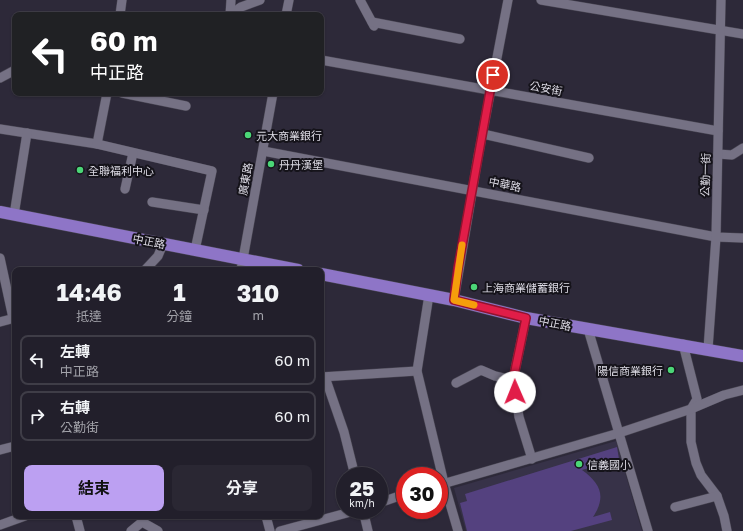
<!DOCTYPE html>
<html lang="zh-TW">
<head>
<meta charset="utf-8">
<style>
	:root { --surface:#221f2b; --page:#2a2733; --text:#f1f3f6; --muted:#a2a2a9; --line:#3f3d47; --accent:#bca0f2 }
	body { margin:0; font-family:"Golos Text","Noto Sans TC",sans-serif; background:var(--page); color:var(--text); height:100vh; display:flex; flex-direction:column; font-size:15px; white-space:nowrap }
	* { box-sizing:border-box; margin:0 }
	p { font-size:13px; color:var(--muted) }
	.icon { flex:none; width:22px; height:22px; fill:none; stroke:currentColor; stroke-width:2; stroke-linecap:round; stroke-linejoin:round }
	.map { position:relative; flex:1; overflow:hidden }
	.side { position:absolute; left:12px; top:267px; width:312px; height:252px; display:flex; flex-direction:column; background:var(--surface); border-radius:8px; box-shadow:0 1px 3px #0004,0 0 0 1px var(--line) }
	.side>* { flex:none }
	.hud { position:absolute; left:12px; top:12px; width:312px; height:84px; border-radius:8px; box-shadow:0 1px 3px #0004,0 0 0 1px var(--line); background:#202124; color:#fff; overflow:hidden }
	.speed { position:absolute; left:336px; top:467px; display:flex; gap:8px; font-size:20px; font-weight:700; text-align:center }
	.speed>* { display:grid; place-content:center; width:52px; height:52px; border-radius:50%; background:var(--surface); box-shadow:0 1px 3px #0004,0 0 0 1px var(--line); line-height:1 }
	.speed small { font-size:10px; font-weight:400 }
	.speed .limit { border:6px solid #d22; background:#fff; color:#111 }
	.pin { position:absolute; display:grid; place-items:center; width:34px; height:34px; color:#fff; margin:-17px; border:2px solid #fff; border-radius:50%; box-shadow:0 1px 4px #0007 }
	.me { position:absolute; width:44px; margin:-22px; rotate:359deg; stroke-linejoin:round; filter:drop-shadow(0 0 3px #0008) }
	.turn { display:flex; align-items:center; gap:14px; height:84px; padding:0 12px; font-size:18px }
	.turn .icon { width:52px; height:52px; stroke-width:2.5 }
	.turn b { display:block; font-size:28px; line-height:34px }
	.eta { display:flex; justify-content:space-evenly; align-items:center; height:68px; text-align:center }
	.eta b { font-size:24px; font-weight:700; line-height:28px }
	.cta { display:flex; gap:8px; margin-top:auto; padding:8px 12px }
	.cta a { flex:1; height:46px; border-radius:8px; background:var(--accent); color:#111; font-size:16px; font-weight:700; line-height:46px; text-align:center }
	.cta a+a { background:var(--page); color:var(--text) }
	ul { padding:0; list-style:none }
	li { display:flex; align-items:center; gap:12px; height:50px; margin:0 8px 6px; padding:0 4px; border:2px solid var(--line); border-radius:8px }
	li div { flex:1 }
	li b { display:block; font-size:15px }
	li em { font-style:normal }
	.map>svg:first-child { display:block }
	.built { fill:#373248 }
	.green { fill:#54417f }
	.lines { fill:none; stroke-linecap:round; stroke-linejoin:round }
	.minor-casing { stroke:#494653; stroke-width:10 }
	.major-casing { stroke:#494653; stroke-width:13 }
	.minor { stroke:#757184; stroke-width:9 }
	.major { stroke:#8e75c7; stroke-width:12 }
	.route-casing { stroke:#92132f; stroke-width:10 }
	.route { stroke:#e11d48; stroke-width:7 }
	.slow { stroke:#f59e0b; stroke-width:7 }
	.poi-dot { fill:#4bd677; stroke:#15131a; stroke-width:1.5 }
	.labels { text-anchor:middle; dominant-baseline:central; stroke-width:4; stroke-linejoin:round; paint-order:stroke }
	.street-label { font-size:11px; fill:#dddbe5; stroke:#15131a }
	.poi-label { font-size:11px; fill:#dddbe5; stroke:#15131a; text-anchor:start }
</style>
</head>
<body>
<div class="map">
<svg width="743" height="531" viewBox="0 0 743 531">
	<rect width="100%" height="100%" fill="#2d2939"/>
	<path class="built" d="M616,441L642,531H466L454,488Z"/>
	<path class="green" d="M617,447L619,459L582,470C600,483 607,496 593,517L610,512L612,520L571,531H467L460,503L467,501L465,494Z"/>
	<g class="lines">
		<g class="minor-casing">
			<g id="minor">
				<path d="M360,0L374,26"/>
				<path d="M541,0L743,34"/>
				<path d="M120,15L122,0"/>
				<path d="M230,15L241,7L260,0"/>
				<path d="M230,15L231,0"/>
				<path d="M286,15L289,0"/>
				<path d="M372,22L460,39"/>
				<path d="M321,60L718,131"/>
				<path d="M0,78L15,70"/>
				<path d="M122,93L186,106"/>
				<path d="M0,129L97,144L212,171L195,250"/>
				<path d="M483,134L589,158"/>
				<path d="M97,144L107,93"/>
				<path d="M263,151L716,237L743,238"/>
				<path d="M718,154L732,155L743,148"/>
				<path d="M125,189L133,153"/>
				<path d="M152,202L204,210"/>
				<path d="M14,215L27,133"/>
				<path d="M0,258L13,318"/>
				<path d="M145,270L158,256L163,244"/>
				<path d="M241,270L273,93"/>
				<path d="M429,295L417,371L444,483L458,531"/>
				<path d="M454,300L478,157L508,0"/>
				<path d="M526,318L513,380L519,417L532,459"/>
				<path d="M0,322L15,318"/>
				<path d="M588,329L648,531"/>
				<path d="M683,344L697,399L691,409V442L696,463L701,475L717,496L724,516L727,531"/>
				<path d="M708,349L716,237L721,0"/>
				<path d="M321,377L417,371"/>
				<path d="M325,377L344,432L355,476"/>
				<path d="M456,383L481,370L495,376L513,380"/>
				<path d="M0,450L15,446"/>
				<path d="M439,485L619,433L691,409L724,395L743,390"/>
				<path d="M379,503L405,494"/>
				<path d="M675,507L717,496"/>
				<path d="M363,510L368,531"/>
				<path d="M76,516L80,531"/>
				<path d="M266,516L270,531"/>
				<path d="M0,525L25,516"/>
				<path d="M131,531L142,522L158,531"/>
				<path d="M280,531L358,510"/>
			</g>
		</g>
		<g class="major-casing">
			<g id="major">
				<path d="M0,212L298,270"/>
				<path d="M321,274L454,300L526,318L743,356"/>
			</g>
		</g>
		<use href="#minor" class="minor"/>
		<use href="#major" class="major"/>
	</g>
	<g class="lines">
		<g class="route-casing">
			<path id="route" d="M493,75L458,268L454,300L526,318L513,380L515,392"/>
		</g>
		<use href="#route" class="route"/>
		<path class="slow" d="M462,245L454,300L474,305"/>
	</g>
	<g class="poi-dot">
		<circle cx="248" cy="135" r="4"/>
		<circle cx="271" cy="164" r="4"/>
		<circle cx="80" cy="170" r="4"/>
		<circle cx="474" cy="287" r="4"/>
		<circle cx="671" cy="370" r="4"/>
		<circle cx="579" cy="464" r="4"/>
	</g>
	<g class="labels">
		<g class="street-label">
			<text transform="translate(546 88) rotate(10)">公安街</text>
			<text transform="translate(705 175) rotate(-89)">公勤一街</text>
			<text transform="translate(245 179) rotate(-80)">廣東路</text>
			<text transform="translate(505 184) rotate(11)">中華路</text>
			<text transform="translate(149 241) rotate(11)">中正路</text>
			<text transform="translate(555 323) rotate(11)">中正路</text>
		</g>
		<g class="poi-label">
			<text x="256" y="135">元大商業銀行</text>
			<text x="279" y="164">丹丹漢堡</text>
			<text x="88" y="170">全聯福利中心</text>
			<text x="482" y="287">上海商業儲蓄銀行</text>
			<text x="663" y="370" text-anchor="end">陽信商業銀行</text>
			<text x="587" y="464">信義國小</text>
		</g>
	</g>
</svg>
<div class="speed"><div>25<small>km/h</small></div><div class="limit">30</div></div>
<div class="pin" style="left:493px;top:75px;background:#d93025"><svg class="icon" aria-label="arrive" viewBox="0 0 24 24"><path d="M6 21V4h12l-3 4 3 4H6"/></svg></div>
<svg class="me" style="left:515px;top:392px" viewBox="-20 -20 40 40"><circle r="19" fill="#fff"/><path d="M0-13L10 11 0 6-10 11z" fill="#e11d48"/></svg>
<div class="hud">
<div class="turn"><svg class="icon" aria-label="left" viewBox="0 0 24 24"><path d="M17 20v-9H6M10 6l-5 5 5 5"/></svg><div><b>60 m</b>中正路</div></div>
</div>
<section class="side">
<div class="eta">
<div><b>14:46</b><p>抵達</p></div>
<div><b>1</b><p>分鐘</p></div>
<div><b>310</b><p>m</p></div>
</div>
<ul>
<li><svg class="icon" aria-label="left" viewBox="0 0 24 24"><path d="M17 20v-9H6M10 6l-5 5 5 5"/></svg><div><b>左轉</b><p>中正路</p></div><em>60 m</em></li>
<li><svg class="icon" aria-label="right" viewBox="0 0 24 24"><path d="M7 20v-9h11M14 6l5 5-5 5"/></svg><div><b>右轉</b><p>公勤街</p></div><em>60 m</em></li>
</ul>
<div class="cta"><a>結束</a><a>分享</a></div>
</section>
</div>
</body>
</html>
